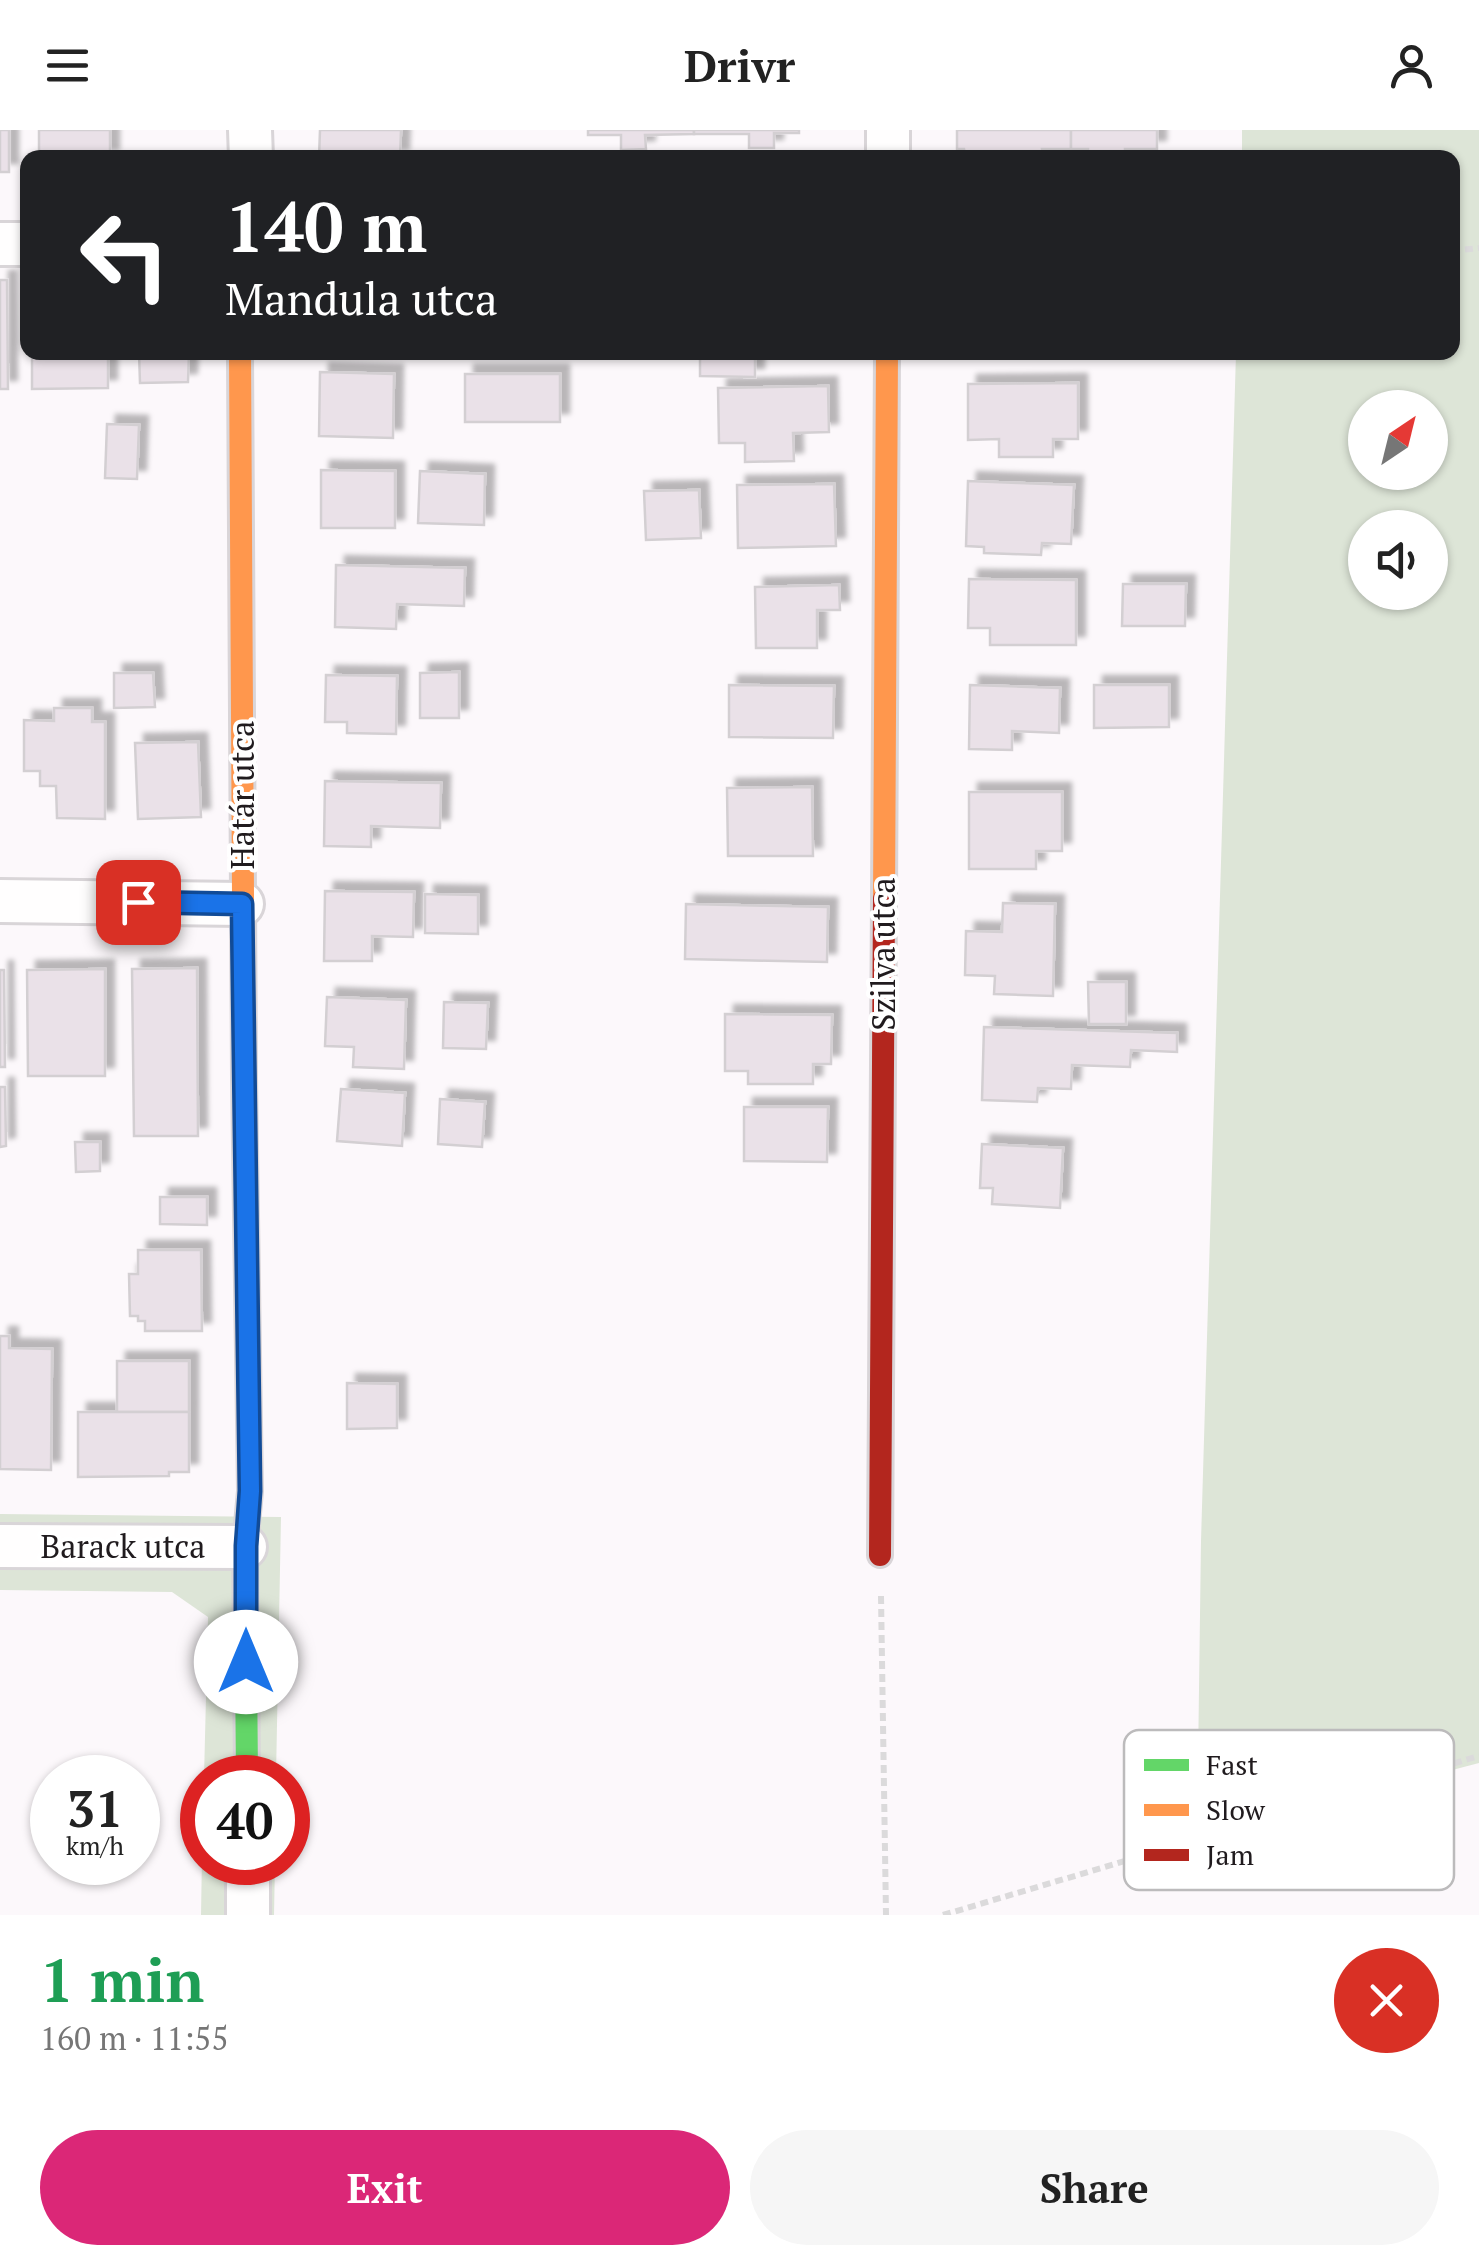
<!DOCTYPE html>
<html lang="en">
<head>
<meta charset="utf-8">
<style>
	:root { --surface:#fff; --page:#f6f6f6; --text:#222; --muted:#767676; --accent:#db2777 }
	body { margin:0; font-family:"PT Serif",serif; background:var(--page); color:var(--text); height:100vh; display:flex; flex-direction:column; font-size:38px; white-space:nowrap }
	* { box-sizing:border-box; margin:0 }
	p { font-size:32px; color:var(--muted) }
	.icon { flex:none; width:55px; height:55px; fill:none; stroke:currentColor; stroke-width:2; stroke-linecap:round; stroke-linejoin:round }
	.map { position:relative; height:1785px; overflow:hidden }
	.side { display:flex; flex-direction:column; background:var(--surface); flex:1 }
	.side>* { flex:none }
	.guide { position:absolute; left:20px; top:20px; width:1440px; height:210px; border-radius:20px; box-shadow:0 2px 8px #0004; background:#202124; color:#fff; overflow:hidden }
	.needle { width:65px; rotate:35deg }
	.fabs { position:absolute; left:1348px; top:260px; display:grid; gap:20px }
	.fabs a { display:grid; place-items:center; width:100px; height:100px; border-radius:50%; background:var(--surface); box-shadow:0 2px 8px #0004; font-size:50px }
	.speed { position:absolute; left:30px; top:1625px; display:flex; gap:20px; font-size:50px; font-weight:700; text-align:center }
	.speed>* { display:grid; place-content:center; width:130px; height:130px; border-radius:50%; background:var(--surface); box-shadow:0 2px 8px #0004; line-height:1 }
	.speed small { font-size:25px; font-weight:400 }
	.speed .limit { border:15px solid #d22; background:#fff; color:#111 }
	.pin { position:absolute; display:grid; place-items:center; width:85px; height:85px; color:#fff; margin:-42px; border-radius:20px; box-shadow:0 5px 15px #0006 }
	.me { position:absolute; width:110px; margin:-55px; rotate:0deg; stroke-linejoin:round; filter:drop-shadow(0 0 8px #0008) }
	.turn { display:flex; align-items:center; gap:35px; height:210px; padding:0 40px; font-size:45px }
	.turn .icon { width:130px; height:130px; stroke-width:2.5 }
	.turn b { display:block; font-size:70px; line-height:85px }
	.round { display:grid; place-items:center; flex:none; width:105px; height:105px; border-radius:52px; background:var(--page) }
	.headline { display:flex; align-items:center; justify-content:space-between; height:170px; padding:0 40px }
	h1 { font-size:60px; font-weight:700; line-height:75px; color:#1e9e55 }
	.button { display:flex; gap:20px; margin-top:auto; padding:20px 40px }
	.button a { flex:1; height:115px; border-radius:60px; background:var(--accent); color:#fff; font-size:40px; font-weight:700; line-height:115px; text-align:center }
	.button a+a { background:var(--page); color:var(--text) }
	header { display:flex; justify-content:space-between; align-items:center; height:130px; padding:0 40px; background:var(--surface); font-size:45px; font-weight:700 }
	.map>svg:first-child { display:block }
	.green { fill:#dde5d7; fill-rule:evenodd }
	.building { fill:#eae1e8; stroke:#d3cfd2; stroke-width:2.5; filter:url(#shadow) }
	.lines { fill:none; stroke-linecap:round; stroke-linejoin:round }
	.street-casing { stroke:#d9d5d8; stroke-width:48 }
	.fast-casing { stroke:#d9d5d8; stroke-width:28 }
	.slow-casing { stroke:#d9d5d8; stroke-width:28 }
	.jam-casing { stroke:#d9d5d8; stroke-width:28 }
	.path { stroke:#dbdadb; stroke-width:6; stroke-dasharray:8 5; stroke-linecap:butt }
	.street { stroke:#fffefe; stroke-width:42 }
	.fast { stroke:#63d668; stroke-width:22 }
	.slow { stroke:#ff974d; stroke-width:22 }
	.jam { stroke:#b3261e; stroke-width:22 }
	.route-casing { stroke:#114b97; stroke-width:25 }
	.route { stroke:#1a73e8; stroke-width:18 }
	.labels { text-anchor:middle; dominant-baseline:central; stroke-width:8; stroke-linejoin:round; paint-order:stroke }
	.street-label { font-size:32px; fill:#201b1e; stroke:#fff }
	.key { fill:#fff; stroke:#bcbbbc; stroke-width:2.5 }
	.key-label { font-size:28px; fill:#201b1e }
</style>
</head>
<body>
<header><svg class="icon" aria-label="menu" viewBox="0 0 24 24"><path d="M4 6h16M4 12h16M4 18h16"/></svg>Drivr<svg class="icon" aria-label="person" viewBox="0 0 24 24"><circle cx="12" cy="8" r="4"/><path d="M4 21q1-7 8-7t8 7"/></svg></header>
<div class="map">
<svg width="1479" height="1785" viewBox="0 0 1479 1785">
	<defs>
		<filter id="shadow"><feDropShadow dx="9" dy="-9" stdDeviation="2.5" flood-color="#0004"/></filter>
	</defs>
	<rect width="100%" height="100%" fill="#fcf8fb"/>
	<g class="green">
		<path d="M1242,0H1479V1633L1197,1707L1201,1411L1236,223L1452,222V28L1242,27ZM1365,278H1430V342H1365ZM1365,398H1430V462H1365Z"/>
		<path d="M0,1384L281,1387L276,1647H204L208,1487L172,1462L0,1460Z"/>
		<path d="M202,1725V1732L275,1733L274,1785H201Z"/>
	</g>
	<g class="building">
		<rect x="0" y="0" width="9" height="42"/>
		<rect x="39" y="0" width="71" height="28"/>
		<path d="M320,0H401L400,28H319Z"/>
		<path d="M588,0H694V4L645,5L646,19L621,20V5H588Z"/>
		<path d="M694,0H799V3H774V18H749V4H694Z"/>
		<path d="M957,0H1071V19H1042L1043,25H965L964,19H957Z"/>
		<path d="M1071,0H1157V19H1125V25H1088V19H1071Z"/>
		<path d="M0,150H7L8,259H0Z"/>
		<path d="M32,222H108V258L32,259Z"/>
		<path d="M139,222H189L188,252L140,253Z"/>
		<path d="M700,222H755V247L700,246Z"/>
		<path d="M320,242L394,244L393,308L319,306Z"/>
		<rect x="465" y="244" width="95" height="48"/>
		<path d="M1078,253V309H1053V327H999V309L968,310V254Z"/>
		<path d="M828,256L829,302L793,303L794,331L745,332V313H719L718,258Z"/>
		<path d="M107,294L139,295L137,349L105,348Z"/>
		<path d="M321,340L395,341V398H321Z"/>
		<path d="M420,341L485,344L484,395L418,393Z"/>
		<path d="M968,351L1074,355L1071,414L1042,413L1041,425L984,423V417L966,416Z"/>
		<path d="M834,354L836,416L738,418L737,355Z"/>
		<path d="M699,360L701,408L646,410L644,361Z"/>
		<path d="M336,435L465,438L464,476L397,474L396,499L335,497Z"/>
		<path d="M969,449L1076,450V515H990V498H968Z"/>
		<path d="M1123,454H1186L1185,496H1122Z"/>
		<path d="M839,455L840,480H817V518H756L755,457Z"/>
		<path d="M459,542V588H420V543Z"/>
		<path d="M114,543H153L155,577L114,578Z"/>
		<path d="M326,545L397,546L396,604L347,603V592H325Z"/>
		<path d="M729,555L834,556L833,608L729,607Z"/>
		<path d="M970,555L1060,558L1059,603L1012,601V620L969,619Z"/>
		<path d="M1094,555H1169V597L1094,598Z"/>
		<path d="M54,578H92V592H105V689L57,688L56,656H40V641H24V590L54,591Z"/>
		<path d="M198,612L201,687L138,689L135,613Z"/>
		<path d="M325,651L441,653L440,698L371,696V717L324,716Z"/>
		<path d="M812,657L813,726H728L727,658Z"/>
		<path d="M969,662H1062V721H1036V739H969Z"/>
		<path d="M325,761L414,762L413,807L372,806V831H324Z"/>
		<path d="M425,764L478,765V804L425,803Z"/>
		<path d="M1003,773L1055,774L1053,866L994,864L995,846L965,845L966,801L1002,802Z"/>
		<path d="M686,774L828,777L827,832L685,829Z"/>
		<path d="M197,838L198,1006H134L132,839Z"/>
		<path d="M105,839V946H28L27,840Z"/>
		<path d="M0,840H4L5,937H0Z"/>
		<path d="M1088,852H1126V894H1089Z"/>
		<path d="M327,867L406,870L404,939L353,937L354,917L325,916Z"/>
		<path d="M444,872L488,873L486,919L443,918Z"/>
		<path d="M725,884L832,885L831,934H813V954H748V941H725Z"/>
		<path d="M984,897L1177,903V922L1131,920L1130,937L1072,935L1071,959L1038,958L1037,972L982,970Z"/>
		<path d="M0,957H5L6,1016L0,1017Z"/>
		<path d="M341,959L405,963L402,1016L337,1011Z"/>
		<path d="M440,969L485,972L482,1017L438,1014Z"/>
		<path d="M744,977H828L827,1032L744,1031Z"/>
		<path d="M75,1012H100V1041L76,1042Z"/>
		<path d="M982,1014L1063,1018L1060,1078L992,1074L993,1058H980Z"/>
		<path d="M160,1067H207V1095L160,1094Z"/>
		<path d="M138,1120H201L202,1201H145V1191H138V1186H130L129,1144H138Z"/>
		<path d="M0,1206H9V1218L52,1219L51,1340L0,1339Z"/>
		<rect x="117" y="1231" width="72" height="51"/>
		<path d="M347,1253L397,1254V1298L347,1299Z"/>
		<path d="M78,1282H189V1342H169V1346L78,1347Z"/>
	</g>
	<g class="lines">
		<g class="street-casing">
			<g id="street">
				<path d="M250,0L251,28"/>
				<path d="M888,0V28"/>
				<path d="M0,114H28"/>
				<path d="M0,771L242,774"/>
				<path d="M0,1416L245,1417"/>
				<path d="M248,1732V1785"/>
			</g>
		</g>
		<g class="fast-casing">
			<path id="fast" d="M244,947L250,1361L245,1417L247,1648"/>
		</g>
		<g class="slow-casing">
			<g id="slow">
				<path d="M240,222L244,947"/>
				<path d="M884,769L887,222"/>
			</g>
		</g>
		<g class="jam-casing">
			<path id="jam" d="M880,1425L884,769"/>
		</g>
		<g class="path">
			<path d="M1452,121L1479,118"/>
			<path d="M881,1466L886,1785"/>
			<path d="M943,1785L1479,1626"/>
		</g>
		<use href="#street" class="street"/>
		<use href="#fast" class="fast"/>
		<use href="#slow" class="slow"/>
		<use href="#jam" class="jam"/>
	</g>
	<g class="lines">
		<g class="route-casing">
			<path id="route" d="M138,772L242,774L250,1361L246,1416V1532"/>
		</g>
		<use href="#route" class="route"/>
	</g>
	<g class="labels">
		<g class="street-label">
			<text transform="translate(242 665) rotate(-90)">Határ utca</text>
			<text transform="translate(883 824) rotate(-90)">Szilva utca</text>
			<text x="123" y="1416">Barack utca</text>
		</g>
	</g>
	<rect x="1124" y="1600" width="330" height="160" rx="15" class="key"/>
	<rect x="1144" y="1629" width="45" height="12" fill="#63d668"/>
	<rect x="1144" y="1674" width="45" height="12" fill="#ff974d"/>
	<rect x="1144" y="1719" width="45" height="12" fill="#b3261e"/>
	<g class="key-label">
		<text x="1206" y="1645">Fast</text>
		<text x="1206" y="1690">Slow</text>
		<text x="1206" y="1735">Jam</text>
	</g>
</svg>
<div class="fabs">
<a><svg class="needle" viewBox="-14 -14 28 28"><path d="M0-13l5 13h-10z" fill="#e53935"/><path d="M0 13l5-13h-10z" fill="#767676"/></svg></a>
<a><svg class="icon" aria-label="sound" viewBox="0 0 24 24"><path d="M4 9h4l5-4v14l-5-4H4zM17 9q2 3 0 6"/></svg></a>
</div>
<div class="speed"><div>31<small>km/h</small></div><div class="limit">40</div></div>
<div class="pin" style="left:138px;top:772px;background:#d93025"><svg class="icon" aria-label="arrive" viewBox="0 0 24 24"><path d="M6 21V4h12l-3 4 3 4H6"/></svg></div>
<svg class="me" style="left:246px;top:1532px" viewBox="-20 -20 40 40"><circle r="19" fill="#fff"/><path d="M0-13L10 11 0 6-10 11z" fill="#1a73e8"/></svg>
<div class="guide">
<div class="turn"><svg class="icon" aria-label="left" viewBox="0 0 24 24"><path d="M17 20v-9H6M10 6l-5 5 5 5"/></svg><div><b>140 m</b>Mandula utca</div></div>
</div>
</div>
<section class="side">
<div class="headline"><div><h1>1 min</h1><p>160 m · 11:55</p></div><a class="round" style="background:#d93025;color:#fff"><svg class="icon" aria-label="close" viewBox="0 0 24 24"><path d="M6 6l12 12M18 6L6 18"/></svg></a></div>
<div class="button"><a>Exit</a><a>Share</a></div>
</section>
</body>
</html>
